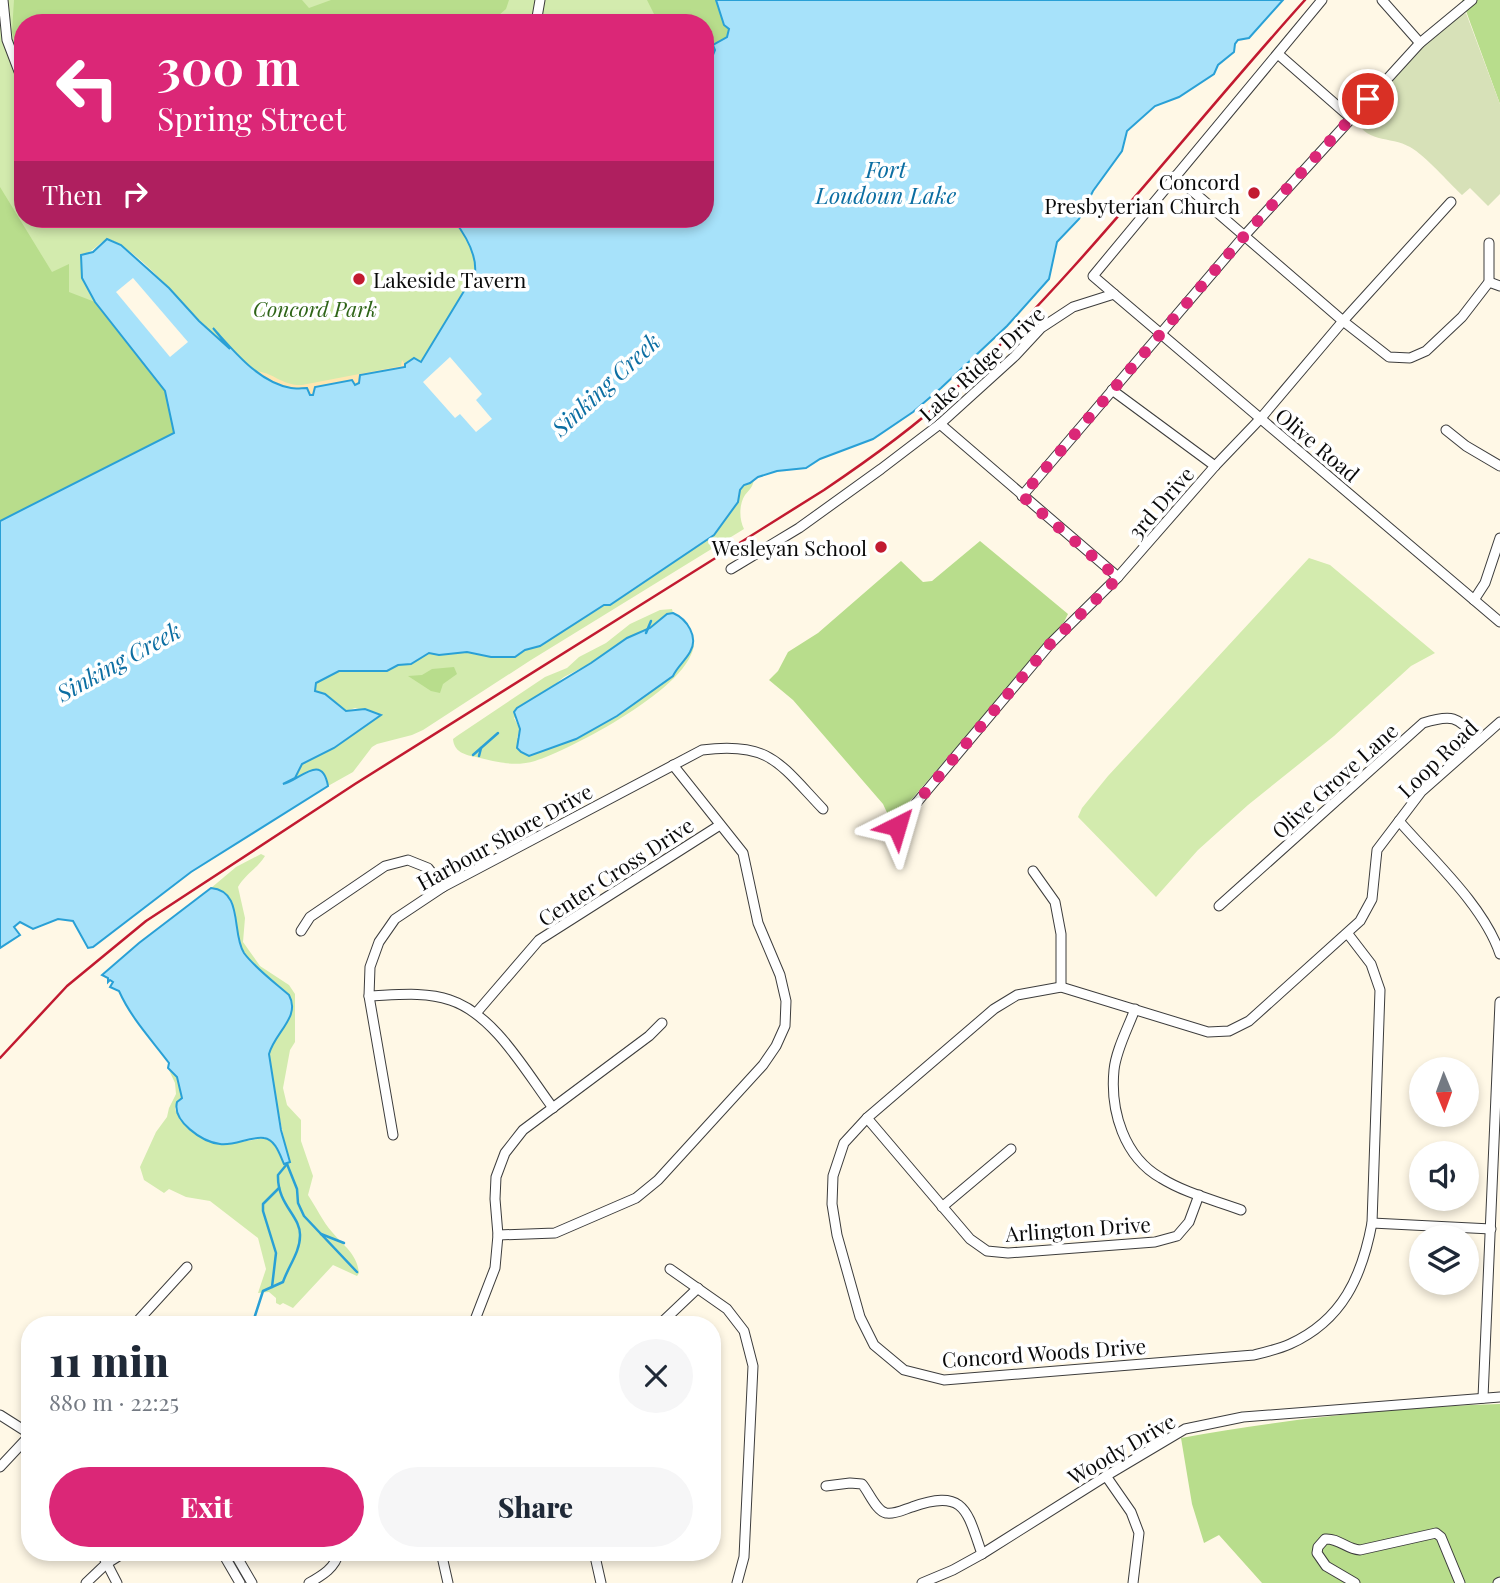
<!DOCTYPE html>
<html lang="en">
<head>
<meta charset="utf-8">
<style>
	:root { --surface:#fff; --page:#f6f6f7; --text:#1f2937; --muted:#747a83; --accent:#db2777 }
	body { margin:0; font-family:"Playfair Display",serif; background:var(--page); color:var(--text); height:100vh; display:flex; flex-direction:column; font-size:26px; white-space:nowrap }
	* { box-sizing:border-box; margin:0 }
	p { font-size:23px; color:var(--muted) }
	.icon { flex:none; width:38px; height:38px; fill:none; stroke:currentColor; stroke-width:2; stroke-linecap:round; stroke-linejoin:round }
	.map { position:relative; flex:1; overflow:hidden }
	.sheet { position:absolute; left:21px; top:1316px; width:700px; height:245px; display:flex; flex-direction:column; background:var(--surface); border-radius:28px; box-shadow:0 4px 10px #0003 }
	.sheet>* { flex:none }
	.top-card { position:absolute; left:14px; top:14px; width:700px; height:214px; border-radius:28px; box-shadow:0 4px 10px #0003; background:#db2777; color:#fff; overflow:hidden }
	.needle { width:46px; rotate:179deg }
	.tools { position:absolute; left:1409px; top:1057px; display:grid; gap:14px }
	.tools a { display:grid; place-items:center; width:70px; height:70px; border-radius:50%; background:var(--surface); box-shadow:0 4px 10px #0003; font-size:35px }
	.pin { position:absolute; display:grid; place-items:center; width:60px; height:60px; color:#fff; margin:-30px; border:4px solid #fff; border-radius:50%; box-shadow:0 2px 7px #0007 }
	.me { position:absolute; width:77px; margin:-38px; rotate:40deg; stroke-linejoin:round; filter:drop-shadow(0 0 5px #0008) }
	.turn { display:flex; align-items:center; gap:24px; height:147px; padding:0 28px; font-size:32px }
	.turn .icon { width:91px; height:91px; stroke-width:2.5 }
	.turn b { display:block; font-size:49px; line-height:60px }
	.then { display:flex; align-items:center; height:66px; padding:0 28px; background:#0003; gap:14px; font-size:26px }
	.round { display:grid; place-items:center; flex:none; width:74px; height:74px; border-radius:37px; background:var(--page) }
	.summary { display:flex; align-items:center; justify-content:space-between; height:119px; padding:0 28px }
	h1 { font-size:42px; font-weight:800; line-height:52px }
	.button { display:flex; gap:14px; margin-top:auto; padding:14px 28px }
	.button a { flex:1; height:80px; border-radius:42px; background:var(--accent); color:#fff; font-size:28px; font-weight:800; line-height:80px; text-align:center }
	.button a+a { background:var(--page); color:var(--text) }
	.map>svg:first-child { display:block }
	.green { fill:#d3ebae }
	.forest { fill:#b8dd8c }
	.sand { fill:#ffe6af }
	.cemetery { fill:#d7e1b8 }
	.water { fill:#a7e2fa; stroke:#29a0d6; stroke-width:2 }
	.pier { fill:#fff8e6 }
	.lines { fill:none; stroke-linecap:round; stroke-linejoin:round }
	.stream { stroke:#29a0d6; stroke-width:2.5 }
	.street-casing { stroke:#3d3d3d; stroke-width:11 }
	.street { stroke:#fff; stroke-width:9 }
	.rail { stroke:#c21a30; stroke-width:2.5 }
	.route { stroke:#db2777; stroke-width:12; stroke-dasharray:0 21.6 }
	.poi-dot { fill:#c21a30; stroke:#fff; stroke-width:2.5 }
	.labels { text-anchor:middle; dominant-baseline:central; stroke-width:7; stroke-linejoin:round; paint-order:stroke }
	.poi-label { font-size:21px; fill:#0a0a0a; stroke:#fff; text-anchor:end }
	.park-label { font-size:21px; font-style:italic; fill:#2e6417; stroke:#fff }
	.street-label { font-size:21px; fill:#0a0a0a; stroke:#fff }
	.water-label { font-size:23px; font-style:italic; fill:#0c6ea2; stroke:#fff }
</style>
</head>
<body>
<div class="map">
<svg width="1500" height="1583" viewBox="0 0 1500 1583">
	<rect width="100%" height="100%" fill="#fff8e6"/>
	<g class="green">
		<path d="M0,0H716L705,68V23H23V219H459L479,264L420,368L284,397C256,372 226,348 200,321C179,300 135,247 108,239C96,244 96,251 81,255L95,302L0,521Z"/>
		<path d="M754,480C752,488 750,489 745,495C739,504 739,519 744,529L531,660L423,730L412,735L377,744L372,747L353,772L328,786L323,773C305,766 299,780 283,784L299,772L302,764L334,748L381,715L355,708L346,711L325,694L315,691L316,683L339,671H387L398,665L411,664L429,653L439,655L467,652L491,657H515L525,650L540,646L605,605H610L714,535L740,495V490L744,485Z"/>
		<path d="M1309,558L1330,565L1435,653L1411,666L1334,736L1248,805L1198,850L1156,897L1078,817L1082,808L1108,776Z"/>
		<path d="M672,609L673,613L667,614L650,628L627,638L591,663L564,677L514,718L520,729L517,738L568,742L576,739L673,676C680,661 693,655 693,636C707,680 570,750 535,761C516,767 495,762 476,757C465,755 454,752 453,739L457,736L545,677L567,668L579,657L606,643L630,624L660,610Z"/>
		<path d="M261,854L265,856C258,868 245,874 238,887L245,918L243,942L260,966L289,985L295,994V1042L290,1050L283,1088L287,1105L301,1120V1141L313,1176L308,1195C316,1207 323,1222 332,1232C344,1246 357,1254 359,1273L357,1276L333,1265L293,1308L283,1303L280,1305L276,1303V1298L269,1292L258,1293L266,1269L258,1238L210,1201L186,1197L169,1189L164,1193L144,1180L140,1167L156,1132L167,1117L169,1108L176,1094L175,1083L168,1068L177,1077L183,1098L177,1102L175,1109L180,1120L205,1139L234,1143L265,1138L272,1141L284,1163L289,1162L269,1067C268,1050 271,1048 278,1034C284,1023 285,1007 289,995C275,981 255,968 244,953C230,933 244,891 211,888L236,867Z"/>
	</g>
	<g class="forest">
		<path d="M14,0H302L309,8L331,0H509L506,9L499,15L497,23H23V67L12,32Z"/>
		<path d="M647,0H716L718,8L729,29L727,37L713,45L715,50L712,72L705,68V23H655L656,18Z"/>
		<path d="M1462,0H1500V104Z"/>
		<path d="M0,187L52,272L69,264V292L95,302L165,391L174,433L0,521Z"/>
		<path d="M980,541L1068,614L1064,622L899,814L890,819L883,804L793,700L769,680L778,671L788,652L818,633L901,561L923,582L932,581Z"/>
		<path d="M454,667L457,674L443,684L440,693L431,691L408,676L422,675L432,669Z"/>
		<path d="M1500,1404V1583H1262L1219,1535L1204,1543L1192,1504L1181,1438C1286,1419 1394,1407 1500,1404Z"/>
	</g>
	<path class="sand" d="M402,360L411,373L351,391L296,397L255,371C273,372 282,386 302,385L401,366Z"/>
	<path class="cemetery" d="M1466,13L1500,104V194L1488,206L1470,188L1462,195C1447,181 1427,157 1410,147C1391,136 1362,143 1356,117L1420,48L1461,15Z"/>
	<g class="water">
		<path d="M716,0H1283L1249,38L1238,40L1235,44L1234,52L1218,65L1214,74L1179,97L1155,106L1127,131L1122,151L1093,191L1079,219L1057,242L1049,279L1007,326L941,388L913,412L873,439L820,459L806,468L777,471L758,477L750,483L744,485L740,490L738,502L714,535L610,605H604L540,646L525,650L515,657H491L467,652L439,655L429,653L411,664L398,665L387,671H339L316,683L315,691L325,694L346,711L365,709L381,715L334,748L302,764L295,778L283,784C298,782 322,751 328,786L191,872L93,947L88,948L73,921L58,919L33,929L20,922L14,927L20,935L0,948V521L174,433L165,391L95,302L82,278L81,255L93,252L107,239L121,245L169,288L199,321L230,349L213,328C234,351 258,382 291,388C296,389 302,388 307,388L310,395H313L315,387L352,380L355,385L359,383L360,375L405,367V364L414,358L421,362L475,273C477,254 464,233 453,219H705V68L711,71L709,65L715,50L713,45L727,37L729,29L724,25Z"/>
		<path d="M673,613C687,619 699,637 690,652C685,661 677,667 673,676L617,716L576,739L529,756L521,752L517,748L520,729L514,712L517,708L591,663L627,638L650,628L667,614Z"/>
		<path d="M211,888C244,891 231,933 244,953C255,968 274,982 289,995C301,1017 275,1032 269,1054L281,1130L290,1162L284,1164C280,1155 275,1139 264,1138C250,1136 235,1146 220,1144C202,1142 172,1121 177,1102L182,1098L177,1077L168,1068L169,1063C151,1039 131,1018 119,991L110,987L113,982L110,980L108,982V978L102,975L139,943Z"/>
	</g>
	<g class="pier">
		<path d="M133,278L188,342L170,357L116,292Z"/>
		<path d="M450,357L482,394L476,400L492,419L476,432L460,414L455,418L423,382Z"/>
	</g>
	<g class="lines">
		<g class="stream">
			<path d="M646,633L651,621"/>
			<path d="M473,755L498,733"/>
			<path d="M479,756L481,748"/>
			<path d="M287,1164L297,1189L298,1203L304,1216L357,1272"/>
			<path d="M321,1234L344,1243"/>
			<path d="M272,1287L276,1253L263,1211V1204L279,1188"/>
			<path d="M252,1325L263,1291L283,1282C288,1267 300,1252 300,1236C301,1216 277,1205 278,1175L287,1164"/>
		</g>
		<g class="street-casing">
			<g id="street">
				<path d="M3,0L7,40L23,82"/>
				<path d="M1382,0L1420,43"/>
				<path d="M536,23L540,0"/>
				<path d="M1278,54L1351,118"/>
				<path d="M1175,176L1343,321L1389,357L1410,358L1426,351L1462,317L1489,282V243"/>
				<path d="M1489,282L1500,286"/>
				<path d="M1114,294L1500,622"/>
				<path d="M1112,390L1215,466"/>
				<path d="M940,424L1118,577"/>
				<path d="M1446,430L1466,446L1500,466"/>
				<path d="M1022,496L1245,235L1420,43L1472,0"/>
				<path d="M731,569L799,528L881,469L940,424L1015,356L1041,328L1073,307L1114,294L1093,276L1322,0"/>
				<path d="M1474,600L1485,583L1500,538"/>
				<path d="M1399,821C1433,860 1484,906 1500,954"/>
				<path d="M897,826L1050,644L1118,577L1215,466L1261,418L1343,321L1451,202"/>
				<path d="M1033,871L1055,902L1061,934V987"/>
				<path d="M1219,906L1423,723C1455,713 1457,718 1479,740"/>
				<path d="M301,931L310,917L385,866L408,860L428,868L443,887"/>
				<path d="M1348,934L1371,964L1380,990L1372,1223C1362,1276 1343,1320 1290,1344C1279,1349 1266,1352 1254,1355L944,1380L904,1370L874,1345L860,1317L837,1235L832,1204L833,1176L844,1143L867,1118L994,1009L1017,995L1061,987L1208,1032L1229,1031L1249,1021L1360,921L1372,899L1377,850L1421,792L1500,722"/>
				<path d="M369,996C395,995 425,991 450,1000C494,1014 526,1072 553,1108"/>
				<path d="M1135,1009C1128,1028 1116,1050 1114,1070C1110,1111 1124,1157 1161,1178C1185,1193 1214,1200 1241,1210"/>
				<path d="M477,1012L539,940L720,825"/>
				<path d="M867,1118L970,1239L987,1251L1008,1253L1155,1242L1177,1236L1189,1222L1199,1195"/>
				<path d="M393,1135L369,996L370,967L379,942L395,919L443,887L702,750C770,741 780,764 823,809"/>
				<path d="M942,1207L1011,1149"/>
				<path d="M1372,1223L1491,1229"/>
				<path d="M498,1235L555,1233L636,1198L658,1180L763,1065L776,1046L785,1026L786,1001L780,975L758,923L743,853L673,765"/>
				<path d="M670,1269L727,1309L744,1331L753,1366L744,1557L737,1583"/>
				<path d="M134,1325L187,1267"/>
				<path d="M473,1325L495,1268L498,1235L495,1199L496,1177L505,1153L523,1130L649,1036L662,1023"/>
				<path d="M659,1325L698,1288"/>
				<path d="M1483,1398L1500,1002"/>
				<path d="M0,1415L30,1434"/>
				<path d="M0,1467L30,1435"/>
				<path d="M1106,1476L1131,1512L1139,1533L1133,1583"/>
				<path d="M826,1486L850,1483L862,1484C869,1492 876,1511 886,1513C894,1515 905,1509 912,1507C965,1488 967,1511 982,1554"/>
				<path d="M101,1552L117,1583"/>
				<path d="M222,1552L240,1583"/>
				<path d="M234,1552L252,1583"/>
				<path d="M441,1552L448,1583"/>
				<path d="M594,1552L601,1583"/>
				<path d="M86,1583L106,1564L125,1552"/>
				<path d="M309,1583C323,1575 335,1568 339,1552"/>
				<path d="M922,1583L953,1570L982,1554L1106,1476L1185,1429L1243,1417L1500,1397"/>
				<path d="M1355,1583L1326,1566L1317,1553L1318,1547L1325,1539C1339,1538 1346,1549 1360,1550L1436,1533L1441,1537L1460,1583"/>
				<path d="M1498,1583L1500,1582"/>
			</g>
		</g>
		<use href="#street" class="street"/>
		<path class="rail" d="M0,1058L67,986L146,921L355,784L824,490C867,461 912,429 950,394C1079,273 1187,131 1305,0"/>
	</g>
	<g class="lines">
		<path class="route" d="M897,826L1050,644L1118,578L1022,496L1245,235L1368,99"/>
	</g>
	<g class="poi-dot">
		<circle cx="1254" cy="193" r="7"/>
		<circle cx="359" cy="279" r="7"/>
		<circle cx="881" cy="547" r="7"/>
	</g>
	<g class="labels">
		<g class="poi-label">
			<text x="1240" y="181">Concord<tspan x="1240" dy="24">Presbyterian Church</tspan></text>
			<text x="373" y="279" text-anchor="start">Lakeside Tavern</text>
			<text x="867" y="547">Wesleyan School</text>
		</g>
		<g class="park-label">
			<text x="315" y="308">Concord Park</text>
		</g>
		<g class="street-label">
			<text transform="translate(981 363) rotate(-42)">Lake Ridge Drive</text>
			<text transform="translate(1318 444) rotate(40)">Olive Road</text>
			<text transform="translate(1160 502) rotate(-49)">3rd Drive</text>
			<text transform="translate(1437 758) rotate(-44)">Loop Road</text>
			<text transform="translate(1334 780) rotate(-42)">Olive Grove Lane</text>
			<text transform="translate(504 836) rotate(-29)">Harbour Shore Drive</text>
			<text transform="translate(615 871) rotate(-33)">Center Cross Drive</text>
			<text transform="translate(1078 1228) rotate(-4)">Arlington Drive</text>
			<text transform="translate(1044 1352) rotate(-4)">Concord Woods Drive</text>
			<text transform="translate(1121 1448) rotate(-30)">Woody Drive</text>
		</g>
		<g class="water-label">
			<text x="886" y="168">Fort<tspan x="886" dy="26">Loudoun Lake</tspan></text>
			<text transform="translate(605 384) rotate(-43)">Sinking Creek</text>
			<text transform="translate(118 661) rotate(-29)">Sinking Creek</text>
		</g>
	</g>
</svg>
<div class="tools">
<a><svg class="needle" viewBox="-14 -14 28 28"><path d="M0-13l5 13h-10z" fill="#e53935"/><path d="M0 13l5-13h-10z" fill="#747a83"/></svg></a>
<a><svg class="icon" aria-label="sound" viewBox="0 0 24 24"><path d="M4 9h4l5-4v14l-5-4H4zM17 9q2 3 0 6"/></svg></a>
<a><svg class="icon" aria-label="layers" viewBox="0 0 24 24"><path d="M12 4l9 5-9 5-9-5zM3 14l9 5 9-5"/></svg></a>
</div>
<div class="pin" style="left:1368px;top:99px;background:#d93025"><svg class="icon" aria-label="arrive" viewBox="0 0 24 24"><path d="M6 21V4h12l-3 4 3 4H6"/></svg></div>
<svg class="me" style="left:897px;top:826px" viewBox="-20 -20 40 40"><path d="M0-17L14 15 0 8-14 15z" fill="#db2777" stroke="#fff" stroke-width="4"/></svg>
<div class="top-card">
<div class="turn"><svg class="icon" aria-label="left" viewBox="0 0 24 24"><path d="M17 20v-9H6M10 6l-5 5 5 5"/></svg><div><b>300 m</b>Spring Street</div></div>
<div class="then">Then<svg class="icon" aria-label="right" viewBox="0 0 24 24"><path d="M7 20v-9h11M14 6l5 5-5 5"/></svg></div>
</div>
<section class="sheet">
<div class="summary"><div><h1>11 min</h1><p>880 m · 22:25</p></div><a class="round"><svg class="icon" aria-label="close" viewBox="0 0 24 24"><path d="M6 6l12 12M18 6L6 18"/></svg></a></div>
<div class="button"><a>Exit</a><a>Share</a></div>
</section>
</div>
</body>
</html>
